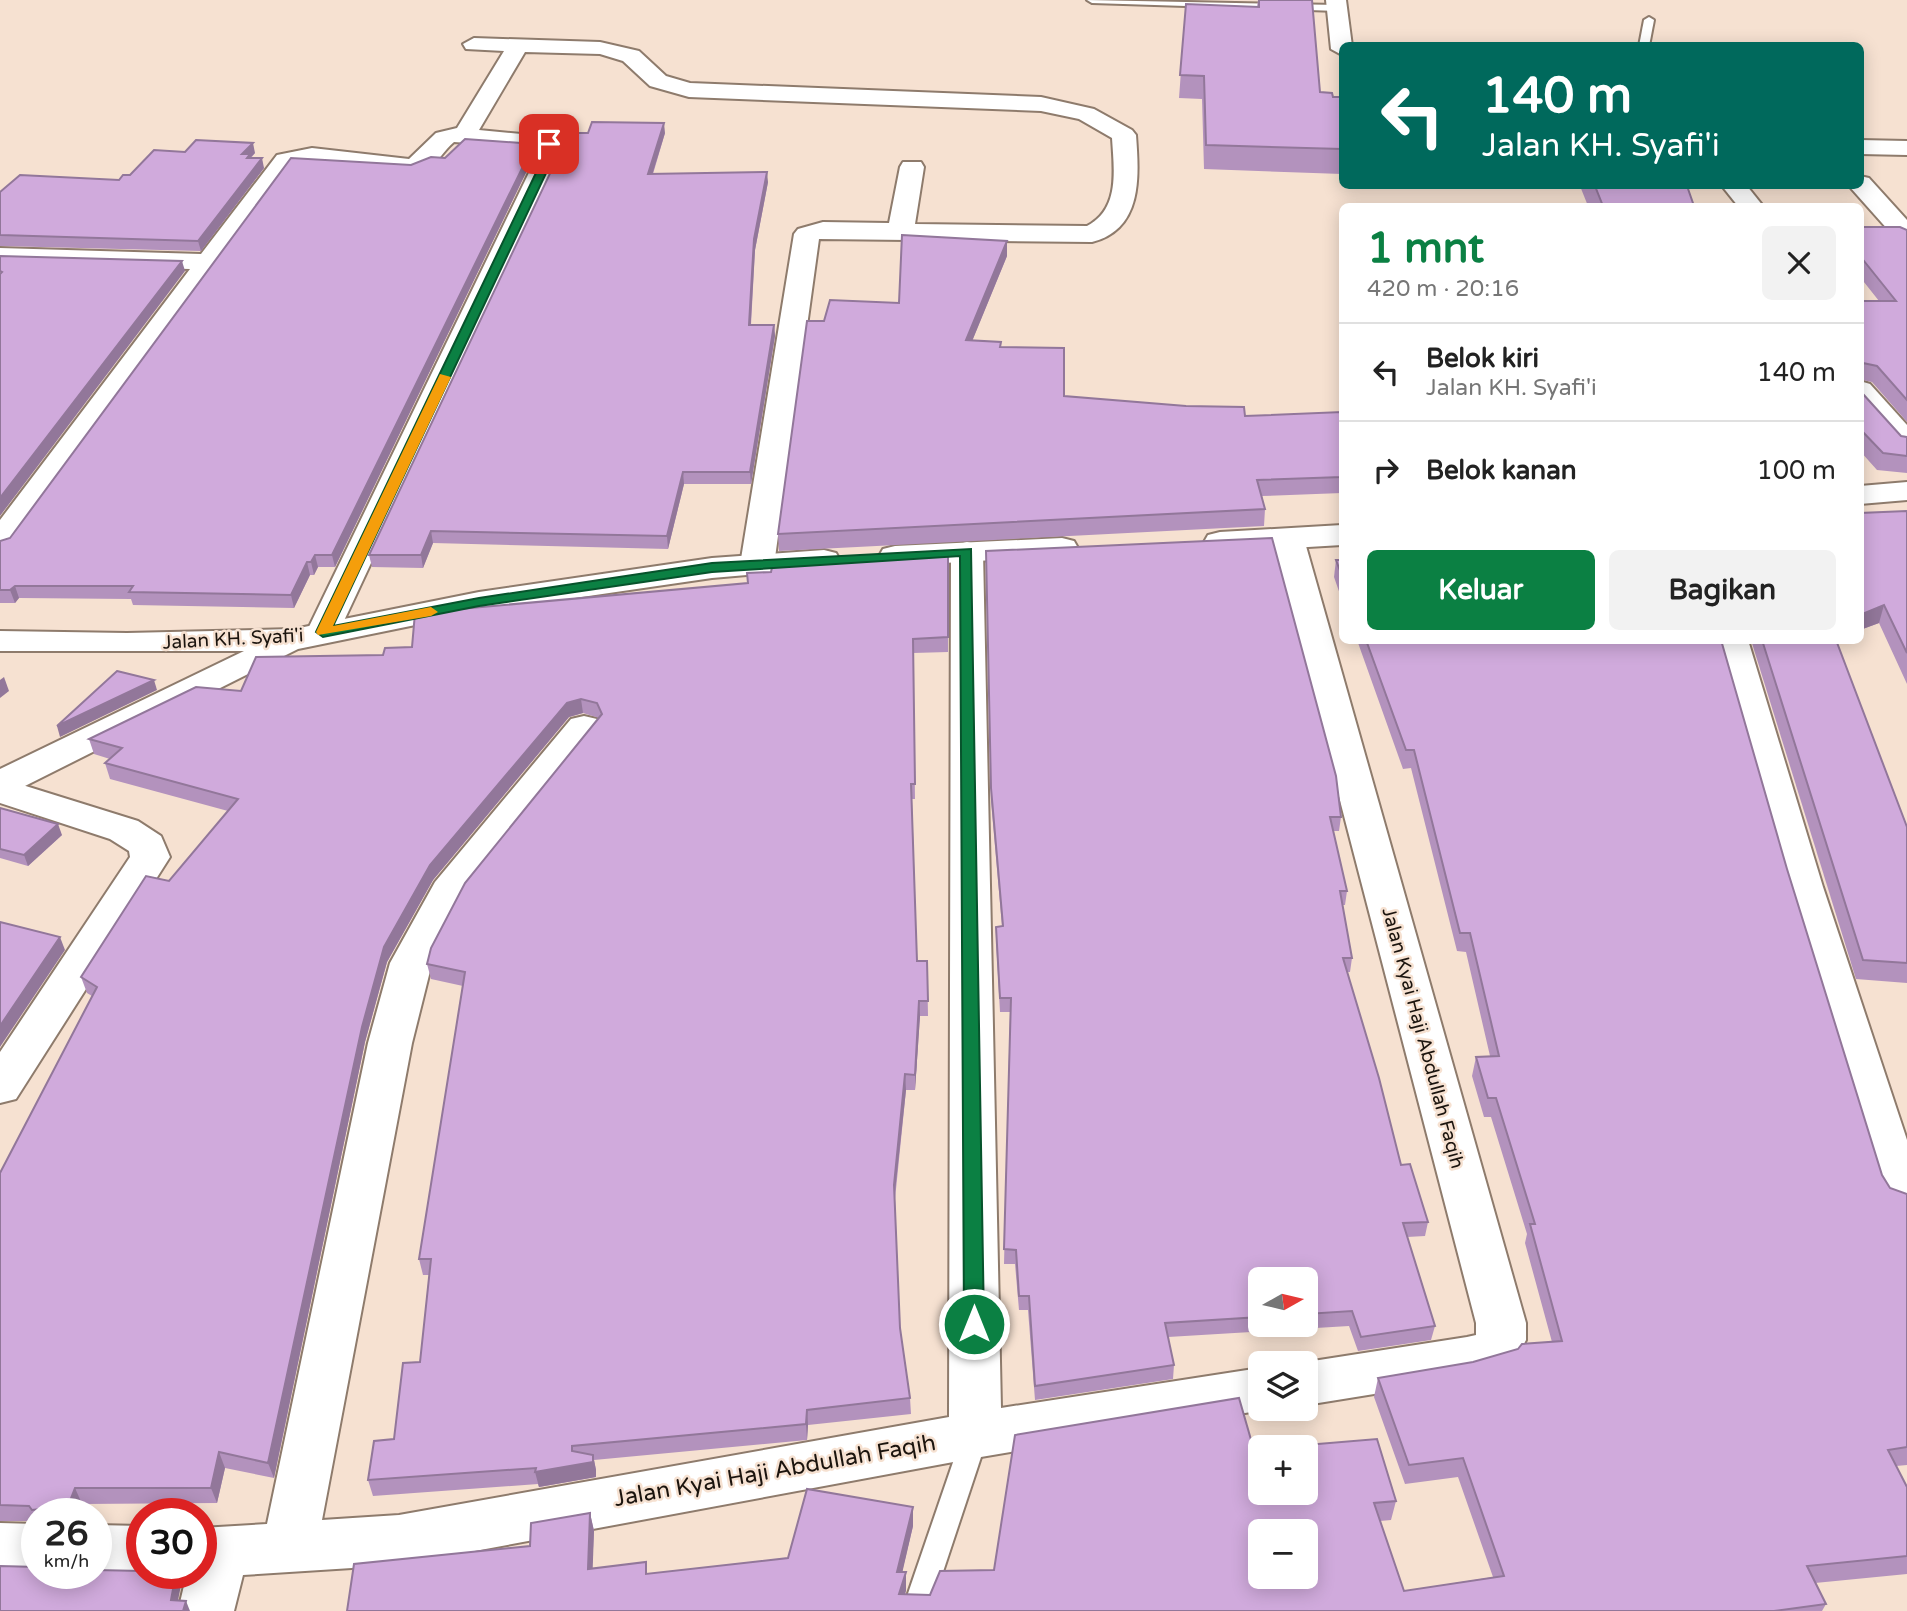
<!DOCTYPE html>
<html lang="id">
<head>
<meta charset="utf-8">
<style>
	:root { --surface:#fff; --page:#f2f2f2; --text:#222; --muted:#767676; --line:#e0e0e0; --accent:#0b8043 }
	body { margin:0; font-family:"Varela Round",sans-serif; background:var(--page); color:var(--text); height:100vh; display:flex; flex-direction:column; font-size:26px; white-space:nowrap }
	* { box-sizing:border-box; margin:0 }
	p { font-size:23px; color:var(--muted) }
	.icon { flex:none; width:38px; height:38px; fill:none; stroke:currentColor; stroke-width:2; stroke-linecap:round; stroke-linejoin:round }
	.map { position:relative; flex:1; overflow:hidden }
	.side { position:absolute; left:1339px; top:203px; width:525px; height:441px; display:flex; flex-direction:column; background:var(--surface); border-radius:10px; box-shadow:0 4px 18px #0003 }
	.side>* { flex:none }
	.hud { position:absolute; left:1339px; top:42px; width:525px; height:147px; border-radius:10px; box-shadow:0 4px 18px #0003; background:#00695c; color:#fff; overflow:hidden }
	.needle { width:46px; rotate:82deg }
	.buttons { position:absolute; left:1248px; top:1267px; display:grid; gap:14px }
	.buttons a { display:grid; place-items:center; width:70px; height:70px; border-radius:10px; background:var(--surface); box-shadow:0 4px 18px #0003; font-size:35px }
	.speed { position:absolute; left:21px; top:1498px; display:flex; gap:14px; font-size:35px; font-weight:700; text-align:center }
	.speed>* { display:grid; place-content:center; width:91px; height:91px; border-radius:50%; background:var(--surface); box-shadow:0 4px 18px #0003; line-height:1 }
	.speed small { font-size:18px; font-weight:400 }
	.speed .limit { border:10px solid #d22; background:#fff; color:#111 }
	.pin { position:absolute; display:grid; place-items:center; width:60px; height:60px; color:#fff; margin:-30px; border-radius:14px; box-shadow:0 4px 10px #0006 }
	.me { position:absolute; width:77px; margin:-38px; rotate:0deg; stroke-linejoin:round; filter:drop-shadow(0 0 5px #0008) }
	.turn { display:flex; align-items:center; gap:24px; height:147px; padding:0 28px; font-size:32px }
	.turn .icon { width:91px; height:91px; stroke-width:2.5 }
	.turn b { display:block; font-size:49px; line-height:60px }
	.round { display:grid; place-items:center; flex:none; width:74px; height:74px; border-radius:10px; background:var(--page) }
	.summary { display:flex; align-items:center; justify-content:space-between; height:119px; padding:0 28px }
	h1 { font-size:42px; font-weight:700; line-height:52px; color:var(--accent) }
	.action { display:flex; gap:14px; margin-top:auto; padding:14px 28px }
	.action a { flex:1; height:80px; border-radius:10px; background:var(--accent); color:#fff; font-size:28px; font-weight:700; line-height:80px; text-align:center }
	.action a+a { background:var(--page); color:var(--text) }
	ul { padding:0; list-style:none }
	li { display:flex; align-items:center; gap:21px; height:98px; padding:0 28px; border-top:2px solid var(--line) }
	li div { flex:1 }
	li b { display:block; font-size:26px }
	li em { font-style:normal }
	.map>svg:first-child { display:block }
	.lines { fill:none; stroke-linecap:round; stroke-linejoin:round }
	.lane-casing { stroke:#8e7b6c; stroke-width:4 }
	.street-casing { stroke:#8e7b6c; stroke-width:4 }
	.secondary-casing { stroke:#8e7b6c; stroke-width:4 }
	.lane { fill:#fff; fill-rule:evenodd }
	.street { fill:#fff; fill-rule:evenodd }
	.secondary { fill:#fff; fill-rule:evenodd }
	.wall { fill:#b392bd; fill-rule:evenodd }
	.shaded-wall { fill:#92779a }
	.building { fill:#d0aadc; stroke:#92779a; stroke-width:2; fill-rule:evenodd }
	.route { fill:#0b8043; stroke:#07532c; stroke-width:2 }
	.slow { fill:#f59e0b }
	.labels { text-anchor:middle; dominant-baseline:central; stroke-width:5; stroke-linejoin:round; paint-order:stroke }
	.street-label { font-size:19px; fill:#1b140e; stroke:#f6e1d1 }
	.near-street-label { font-size:23px; fill:#1b140e; stroke:#f6e1d1 }
</style>
</head>
<body>
<div class="map">
<svg width="1907" height="1611" viewBox="0 0 1907 1611">
	<rect width="100%" height="100%" fill="#f6e1d1"/>
	<g class="lines">
		<g class="lane-casing">
			<g id="lane">
				<path d="M1087,0L1338,5L1343,8L1338,11L1092,3Z"/>
				<path d="M1649,17L1654,20L1649,46H1639L1644,20Z"/>
				<path d="M975,1425L984,1428L988,1436L930,1611H902L962,1436L966,1428Z"/>
			</g>
		</g>
		<g class="street-casing">
			<g id="street">
				<path d="M1326,0H1346L1352,46H1342V55L1331,49Z"/>
				<path d="M474,38L600,42L639,51L666,76L690,83L1041,97L1094,109L1132,130L1136,135C1139,176 1143,229 1092,242L819,239L774,565L769,572L757,575L745,572L740,565L794,234L798,229L823,222L889,223L900,167L903,162H921L924,167L915,224L1087,226C1120,209 1114,170 1112,138L1079,119L1041,111L689,97L650,86L623,61L600,54L525,52L479,130L554,137L563,152L335,640L323,643L311,640L306,633L539,152L537,148L454,142C444,150 438,163 427,168C390,187 335,152 293,165L12,549L0,552V520L190,269L0,264V248L201,254L277,155L312,148L409,159L436,133L457,128L504,51L466,49L463,44Z"/>
				<path d="M1860,140L1907,141V155L1860,154Z"/>
				<path d="M1860,176L1869,178L1907,220V244L1898,241L1849,186H1860Z"/>
				<path d="M1722,186H1747L1763,206H1738Z"/>
				<path d="M1860,381L1870,384L1907,425V453L1896,450L1860,408Z"/>
				<path d="M1288,529L1299,532L1304,539L1526,1323V1340L1512,1366L1467,1379L1306,1405V1363H1300L1467,1337L1476,1335V1323L1272,539L1277,532Z"/>
				<path d="M967,542L979,545L983,552L1001,1408L1260,1368V1409H1269L975,1458L399,1565L243,1575L234,1611H178L187,1573H201V1528L267,1524L368,1043L390,963L435,882L571,719L584,716L597,719L602,727L466,897L432,963L412,1043L322,1520L399,1515L949,1417L951,552L955,545Z"/>
				<path d="M1713,640H1748L1823,887L1907,1140V1209L1901,1211L1884,1206L1877,1193L1783,887Z"/>
				<path d="M0,778L138,821L161,836L170,857L16,1099L0,1103V1052L130,857L129,851L110,839L0,803Z"/>
				<path d="M0,1523L37,1524L39,1573H0Z"/>
				<path d="M96,1525L142,1526V1573H149L142,1576L91,1573H96Z"/>
			</g>
		</g>
		<g class="secondary-casing">
			<g id="secondary">
				<path d="M1907,482V500L1860,504V486Z"/>
				<path d="M1342,525V545L1220,552L1208,549L1204,542L1208,535L1220,532Z"/>
				<path d="M1062,538L1074,541L1078,548L1074,555L895,566L883,563L879,556L883,549L895,546Z"/>
				<path d="M824,550L836,553L840,560L836,567L712,578L479,612L298,649L13,792L0,796V769L244,651H0V631L127,633L294,629L479,592L712,558Z"/>
			</g>
		</g>
		<use href="#lane" class="lane"/>
		<use href="#street" class="street"/>
		<use href="#secondary" class="secondary"/>
	</g>
	<g class="wall">
		<path d="M1258,0H1312L1320,92L1333,97H1342V174L1204,169L1202,99L1179,98L1186,4L1257,7Z"/>
		<path d="M665,133L653,174L768,182L755,250L751,325H774L775,336L751,484H684L668,549L433,543L423,568L372,567L369,555L574,147Z"/>
		<path d="M534,144L535,154L335,567H318L314,575H310L294,608L133,605L131,599L19,598L15,603H0V541L10,538L411,165L445,158Z"/>
		<path d="M255,153L251,158L264,168L201,251L0,246V192L119,180L130,175Z"/>
		<path d="M1580,186H1687L1694,206H1588Z"/>
		<path d="M1860,227L1907,230V422L1872,382L1863,380V394L1901,436L1907,437V473L1877,470L1860,451V301H1879L1860,277Z"/>
		<path d="M1007,241V256L972,341L1001,347L1064,396L1245,416L1342,412V493L1262,496L1265,509L1264,526L779,551L778,534L824,321L899,303Z"/>
		<path d="M1907,511V684L1879,623L1860,630V513Z"/>
		<path d="M948,552V652L913,653L915,799H912L917,961H927L928,1016H920L915,1090H906L895,1199L900,1328L910,1398L911,1414L808,1425L807,1440L594,1460L596,1470V1477L539,1487L538,1484L373,1496L368,1480L394,1439L420,1362L429,1275H423L419,1259L463,986L431,979L427,964L599,718L583,713L569,717L433,880L387,962L365,1042L274,1478L225,1468L217,1503L82,1504L78,1514H37V1521H0V1173L92,996L87,993L81,977L169,881L228,811L110,779L105,763L110,759L94,754L89,739L241,691L412,647L748,583L771,572Z"/>
		<path d="M1336,560H1342V600L1334,577Z"/>
		<path d="M986,564L1341,817L1339,831H1333L1347,891L1345,905H1342L1352,958L1350,972H1347L1401,1165L1428,1222L1425,1236L1407,1237L1435,1326L1431,1340L1358,1351L1349,1326L1168,1337L1174,1365L1173,1379L1035,1400L1028,1310H1019L1015,1264H1004L1010,1012H1000L996,941V927L1002,926L991,801ZM1260,1279H1306V1325H1260Z"/>
		<path d="M1357,640H1721L1787,869L1882,1175L1890,1188L1907,1194V1465L1896,1466L1907,1487V1574L1815,1583L1826,1604L1822,1611H347L530,1546L590,1513L594,1531L592,1568L648,1574L788,1558L913,1507V1526L902,1572H906L905,1594L930,1595L994,1570L1254,1450L1396,1501L1391,1520L1380,1521L1404,1591L1493,1577L1458,1477L1405,1484L1374,1397L1378,1378L1473,1362L1552,1342L1525,1243L1527,1234L1491,1117H1484L1472,1076L1476,1057L1490,1056L1466,952L1457,951L1411,768L1403,769Z"/>
		<path d="M1751,640H1836L1907,827V983L1856,979Z"/>
		<path d="M0,808L62,835L28,866L0,858Z"/>
	</g>
	<g class="shaded-wall">
		<path d="M664,123L665,133L649,185L648,174Z"/>
		<path d="M253,143L255,153L244,164L242,154Z"/>
		<path d="M534,144L535,154L335,567L332,555Z"/>
		<path d="M262,158L264,168L201,251L198,241Z"/>
		<path d="M767,172L768,182L755,250L750,336L749,325L754,239Z"/>
		<path d="M1007,241V256L966,356V340Z"/>
		<path d="M182,261L185,271L0,516V498Z"/>
		<path d="M774,325L775,336L751,484L750,472Z"/>
		<path d="M683,472L684,484L668,549L667,536Z"/>
		<path d="M431,531L433,543L423,568L421,555Z"/>
		<path d="M315,555L318,567L314,575L311,562Z"/>
		<path d="M307,562L310,575L294,608L291,595Z"/>
		<path d="M15,586L19,598L15,603L10,590Z"/>
		<path d="M1884,605L1879,623L1860,630V615Z"/>
		<path d="M4,677L9,691L0,698V680Z"/>
		<path d="M154,680L157,690L60,737L57,726Z"/>
		<path d="M581,699L583,713L569,717L433,880L387,962L365,1042L274,1478L268,1463L362,1027L384,947L430,865L567,703Z"/>
		<path d="M58,824L62,835L28,866L24,855Z"/>
		<path d="M60,937L65,950L0,1047V1026Z"/>
		<path d="M919,1001L920,1016L915,1090V1075Z"/>
		<path d="M905,1074L906,1090L894,1201V1185Z"/>
		<path d="M807,1410L808,1425L807,1440L806,1424Z"/>
		<path d="M572,1446L575,1462L593,1455L596,1470V1477L539,1487L535,1472L572,1451Z"/>
		<path d="M219,1452L225,1468L217,1503L211,1488Z"/>
		<path d="M75,1488L82,1504L78,1514H72L68,1506Z"/>
		<path d="M913,1507V1526L898,1591L897,1572Z"/>
		<path d="M590,1513L594,1531L592,1588L588,1569Z"/>
		<path d="M906,1572V1591L900,1611L899,1594Z"/>
		<path d="M176,1573L181,1585L176,1611L171,1600Z"/>
		<path d="M186,1601L190,1611H183Z"/>
	</g>
	<g class="building">
		<path d="M1259,0H1312L1320,92L1332,93L1333,97H1342V149L1206,145L1204,76L1180,75L1186,4L1259,7Z"/>
		<path d="M592,122L664,123L648,174L767,172L754,239L749,325H774L750,472H683L667,536L431,531L421,555H369L563,146L574,147L578,133H588Z"/>
		<path d="M465,139L534,144L332,555H315L311,562H307L291,595L129,592L133,586H15L10,590H0V541L10,538L291,158L411,165L431,157L445,158Z"/>
		<path d="M196,140L253,143L242,154H250L247,158H262L198,241L0,235V192L20,175L119,180L123,175H130L154,150L185,152Z"/>
		<path d="M1595,186H1687L1694,206H1603Z"/>
		<path d="M1860,227H1900L1907,230V400L1877,366L1863,363V394L1901,436L1907,437V456L1883,453L1860,429V301H1896L1860,256Z"/>
		<path d="M902,235L1007,241L966,340L1001,342L1000,347L1064,348V396L1186,406L1244,407L1245,416L1342,412V477L1257,480L1265,509L778,534L807,321H824L830,300L899,303Z"/>
		<path d="M0,256L182,261L0,498V274L2,272L0,271Z"/>
		<path d="M1907,511V653L1884,605L1860,615V513Z"/>
		<path d="M1272,538L1336,776L1341,817H1330L1347,891H1340L1352,958H1343L1379,1078L1401,1165L1410,1164L1428,1222L1403,1223L1435,1326L1361,1337L1352,1311L1306,1314V1279H1260V1317L1165,1323L1174,1365L1035,1386L1029,1296H1019L1016,1250L1004,1249L1011,998H1000L996,927L1003,926L991,788L986,551Z"/>
		<path d="M948,552V637L913,639L915,784H911L917,961H927L928,1001H919L915,1075L905,1074L894,1185L900,1328L910,1398L807,1410L806,1424L572,1446V1451L593,1455V1462L535,1472L536,1468L368,1480L374,1441L394,1439L403,1363L420,1362L431,1259H419L465,972L427,964L431,948L465,883L602,714L597,703L581,699L567,703L430,865L384,947L362,1027L268,1463L219,1452L211,1488H75L68,1506L32,1510L29,1506L0,1505V1173L97,987L81,977L146,876L169,881L238,799L105,763L122,748L89,739L196,687L241,691L256,657L383,655L385,648L412,647L415,613L748,583L747,573L771,572L773,563Z"/>
		<path d="M1336,560H1342V576Z"/>
		<path d="M1366,640H1721L1787,869L1882,1175L1890,1188L1907,1194V1447L1888,1450L1907,1487V1556L1807,1566L1826,1604L1774,1611H347L354,1564L530,1546L531,1523L590,1513L588,1569L646,1562V1574L788,1558L807,1489L913,1507L897,1572H906L899,1594L930,1595L940,1571L994,1570L1015,1435L1239,1398L1254,1450L1260,1449V1493H1306V1447H1282L1377,1439L1396,1501L1374,1503L1404,1591L1504,1576L1463,1458L1409,1465L1378,1378L1473,1362L1518,1349L1522,1344L1562,1341L1530,1224H1535L1496,1098H1488L1476,1057L1499,1056L1470,933H1460L1414,750H1406ZM1260,1531H1306V1577H1260Z"/>
		<path d="M1762,640H1836L1907,827V963L1863,960Z"/>
		<path d="M117,671L154,680L57,726Z"/>
		<path d="M0,808L58,824L24,855L0,849Z"/>
		<path d="M0,922L60,937L0,1026Z"/>
		<path d="M0,1566L37,1567V1573H96V1570L142,1571V1573H176L171,1600L186,1601L183,1611H0Z"/>
	</g>
	<path class="route" d="M546,142H553L556,152L333,626L479,598L712,563L971,549L984,1324L981,1330L974,1333L967,1330L964,1324L960,556L712,572L479,606L323,637L316,632L546,152Z"/>
	<path class="slow" d="M440,374L451,377L333,626L431,607L438,612L431,616L318,635L316,632Z"/>
	<g class="labels">
		<g class="street-label">
			<text transform="translate(233 639) rotate(-3)">Jalan KH. Syafi'i</text>
			<text transform="translate(1423 1038) rotate(75)">Jalan Kyai Haji Abdullah Faqih</text>
		</g>
		<g class="near-street-label">
			<text transform="translate(775 1471) rotate(-10)">Jalan Kyai Haji Abdullah Faqih</text>
		</g>
	</g>
</svg>
<div class="buttons">
<a><svg class="needle" viewBox="-14 -14 28 28"><path d="M0-13l5 13h-10z" fill="#e53935"/><path d="M0 13l5-13h-10z" fill="#767676"/></svg></a>
<a><svg class="icon" aria-label="layers" viewBox="0 0 24 24"><path d="M12 4l9 5-9 5-9-5zM3 14l9 5 9-5"/></svg></a>
<a>+</a>
<a>−</a>
</div>
<div class="speed"><div>26<small>km/h</small></div><div class="limit">30</div></div>
<div class="pin" style="left:549px;top:144px;background:#d93025"><svg class="icon" aria-label="arrive" viewBox="0 0 24 24"><path d="M6 21V4h12l-3 4 3 4H6"/></svg></div>
<svg class="me" style="left:974px;top:1324px" viewBox="-20 -20 40 40"><circle r="17" fill="#0b8043" stroke="#fff" stroke-width="3"/><path d="M0-11L8 9 0 5-8 9z" fill="#fff"/></svg>
<div class="hud">
<div class="turn"><svg class="icon" aria-label="left" viewBox="0 0 24 24"><path d="M17 20v-9H6M10 6l-5 5 5 5"/></svg><div><b>140 m</b>Jalan KH. Syafi'i</div></div>
</div>
<section class="side">
<div class="summary"><div><h1>1 mnt</h1><p>420 m · 20:16</p></div><a class="round"><svg class="icon" aria-label="close" viewBox="0 0 24 24"><path d="M6 6l12 12M18 6L6 18"/></svg></a></div>
<ul>
<li><svg class="icon" aria-label="left" viewBox="0 0 24 24"><path d="M17 20v-9H6M10 6l-5 5 5 5"/></svg><div><b>Belok kiri</b><p>Jalan KH. Syafi'i</p></div><em>140 m</em></li>
<li><svg class="icon" aria-label="right" viewBox="0 0 24 24"><path d="M7 20v-9h11M14 6l5 5-5 5"/></svg><div><b>Belok kanan</b></div><em>100 m</em></li>
</ul>
<div class="action"><a>Keluar</a><a>Bagikan</a></div>
</section>
</div>
</body>
</html>
